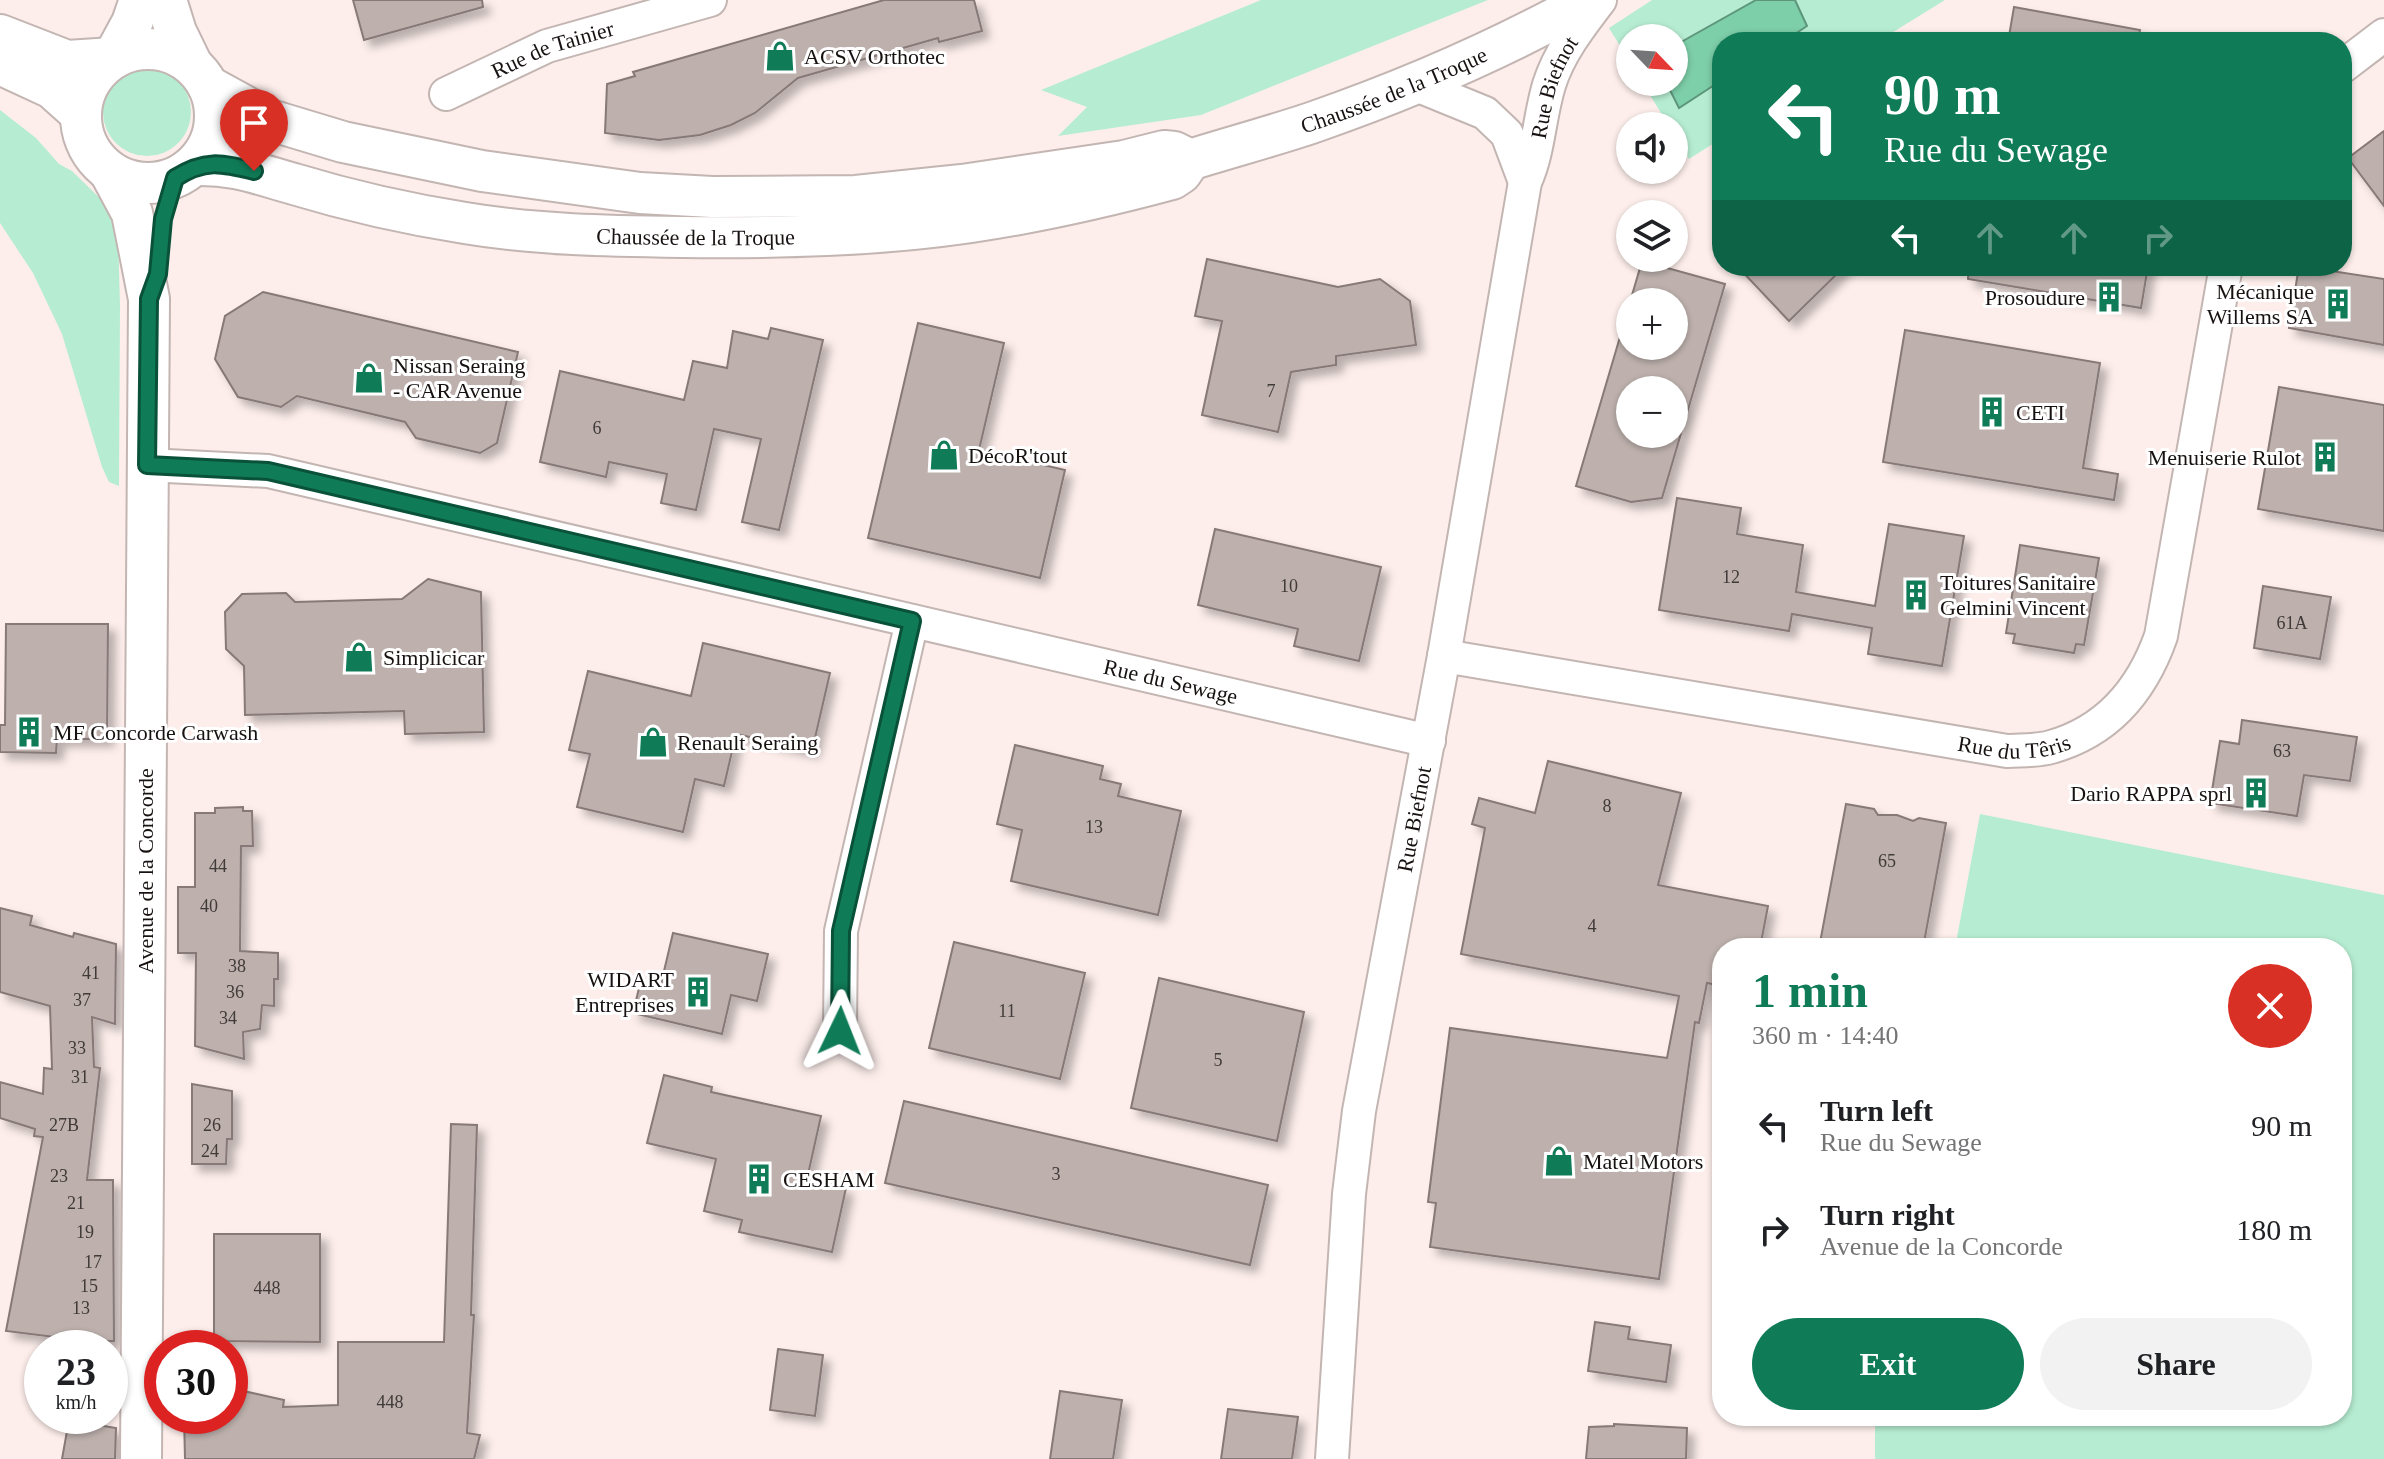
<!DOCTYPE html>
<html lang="en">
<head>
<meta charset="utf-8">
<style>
	:root { --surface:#fff; --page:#f2f2f2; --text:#202124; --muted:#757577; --accent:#107c57 }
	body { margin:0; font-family:Georgia,serif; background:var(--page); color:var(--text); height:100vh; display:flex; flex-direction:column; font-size:30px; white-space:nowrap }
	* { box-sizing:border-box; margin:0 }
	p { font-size:26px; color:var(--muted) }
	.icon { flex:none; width:44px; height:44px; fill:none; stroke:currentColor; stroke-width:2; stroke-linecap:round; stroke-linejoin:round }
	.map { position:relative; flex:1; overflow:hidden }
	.side { position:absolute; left:1712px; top:938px; width:640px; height:488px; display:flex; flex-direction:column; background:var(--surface); border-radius:32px; box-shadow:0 2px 6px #0004 }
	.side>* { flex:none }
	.hud { position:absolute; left:1712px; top:32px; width:640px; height:244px; border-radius:32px; box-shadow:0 2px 6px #0004; background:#107c57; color:#fff; overflow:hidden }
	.needle { width:52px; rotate:115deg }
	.tools { position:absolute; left:1616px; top:24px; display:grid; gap:16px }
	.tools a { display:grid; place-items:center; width:72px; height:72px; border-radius:50%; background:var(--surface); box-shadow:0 2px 6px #0004; font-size:40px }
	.speed { position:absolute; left:24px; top:1330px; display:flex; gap:16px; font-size:40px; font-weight:700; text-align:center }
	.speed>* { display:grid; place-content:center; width:104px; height:104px; border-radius:50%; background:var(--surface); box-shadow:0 2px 6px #0004; line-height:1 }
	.speed small { font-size:20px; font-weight:400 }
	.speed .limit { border:12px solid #d22; background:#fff; color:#111 }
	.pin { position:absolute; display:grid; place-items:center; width:68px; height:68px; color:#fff; margin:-82px -34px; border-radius:50% 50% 50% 0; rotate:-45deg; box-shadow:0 0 8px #0007 }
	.pin .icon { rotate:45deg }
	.me { position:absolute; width:88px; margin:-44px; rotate:2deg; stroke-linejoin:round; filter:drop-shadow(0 0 6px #0008) }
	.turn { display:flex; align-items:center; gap:28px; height:168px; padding:0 40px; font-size:36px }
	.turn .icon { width:104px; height:104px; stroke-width:2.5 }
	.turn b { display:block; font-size:56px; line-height:68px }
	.lanes { display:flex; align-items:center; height:76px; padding:0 40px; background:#0003; justify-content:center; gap:40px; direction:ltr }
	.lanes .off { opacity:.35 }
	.round { display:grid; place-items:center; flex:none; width:84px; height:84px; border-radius:42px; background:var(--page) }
	.overview { display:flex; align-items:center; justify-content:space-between; height:136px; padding:0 40px }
	h1 { font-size:48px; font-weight:600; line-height:60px; color:var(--accent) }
	.cta { display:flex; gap:16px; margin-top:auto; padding:16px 40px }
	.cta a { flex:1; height:92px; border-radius:48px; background:var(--accent); color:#fff; font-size:32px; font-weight:600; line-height:92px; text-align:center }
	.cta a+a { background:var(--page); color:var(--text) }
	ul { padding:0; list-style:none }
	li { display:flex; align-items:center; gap:24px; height:104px; padding:0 40px }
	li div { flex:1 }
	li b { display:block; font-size:30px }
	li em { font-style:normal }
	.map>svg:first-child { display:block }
	.green { fill:#b6edd2 }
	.water { fill:#7dcfa9; stroke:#5e967b; stroke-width:2 }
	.building { fill:#bdb0ad; stroke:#867977; stroke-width:2; fill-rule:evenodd; filter:url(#shadow) }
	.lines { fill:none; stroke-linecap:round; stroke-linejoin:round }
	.minor-casing { stroke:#c3b5b2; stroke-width:36 }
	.tertiary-casing { stroke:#c3b5b2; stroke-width:44 }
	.minor { stroke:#fff; stroke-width:32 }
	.tertiary { stroke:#fff; stroke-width:40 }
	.route-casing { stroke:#0a5139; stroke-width:20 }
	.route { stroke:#107c57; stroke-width:14 }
	.labels { text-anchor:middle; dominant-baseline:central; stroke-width:6; stroke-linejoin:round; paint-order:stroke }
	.number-label { font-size:18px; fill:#403a38 }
	.street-label { font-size:22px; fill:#171211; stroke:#fff }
	.poi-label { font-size:22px; fill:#171211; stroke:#fff; text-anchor:start }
</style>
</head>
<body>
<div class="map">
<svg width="2384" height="1459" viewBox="0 0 2384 1459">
	<defs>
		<filter id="shadow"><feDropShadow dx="7" dy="7" stdDeviation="4" flood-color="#0004"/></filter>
	</defs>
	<rect width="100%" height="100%" fill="#fdeeeb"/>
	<g class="green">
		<path d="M1261,0H1488L1201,115L1058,136L1087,107L1041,90Z"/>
		<path d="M1652,0H1945L1877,42H1722V138L1689,159L1674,134V126H1669L1642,82H1674V38H1630V62L1609,28Z"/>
		<circle cx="147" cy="112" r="44"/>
		<path d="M0,110L36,138L59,164L72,171L110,208L118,233L120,305L119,486L109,482L102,467L62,334L33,273L0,223Z"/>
		<path d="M1980,814L2384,895V1459H1875V1416H2342V948H1955Z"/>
	</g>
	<path class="water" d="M1756,0H1795L1807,26L1783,42H1722V80L1679,108L1666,82H1674V46Z"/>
	<g class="building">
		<path d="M353,0H482L483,7L364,40Z"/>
		<path d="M884,0H974L982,31L939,42L938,38L798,78L755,113L731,125L700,135L659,140L605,133L607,84L635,76L633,72Z"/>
		<path d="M2014,7L2140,30L2138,42H2008Z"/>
		<path d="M2384,131V206L2348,158Z"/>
		<path d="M1207,259L1338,287L1380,279L1410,301L1416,345L1336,356V365L1291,372L1278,432L1202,415L1222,321L1195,316Z"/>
		<path d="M1642,261L1725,284L1662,498L1631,502L1576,486L1630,303V346H1674V302H1630ZM1630,390H1674V434H1630Z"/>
		<path d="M1737,266H1845L1789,321Z"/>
		<path d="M1969,266H2148L2141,308L1968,279Z"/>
		<path d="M2299,266L2384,279V345L2289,328Z"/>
		<path d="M263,292L518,352L497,443L480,453L416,438L405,422L297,396L281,407L238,397L215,359L225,316Z"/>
		<path d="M918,323L1004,343L979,450L1065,470L1040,578L868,538Z"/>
		<path d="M771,328L823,340L779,530L742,522L761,439L714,429L696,510L661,503L667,474L609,462L606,477L540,462L560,371L684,400L693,361L727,368L733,331L768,339Z"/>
		<path d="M1905,330L2100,363L2083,468L2118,474L2114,500L1883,462Z"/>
		<path d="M2279,387L2384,405V531L2258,509Z"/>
		<path d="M1677,498L1741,508L1737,534L1803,545L1796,592L1875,606L1889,524L1964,536L1942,666L1868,654L1872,628L1792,614L1789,631L1659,610Z"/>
		<path d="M1215,529L1381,567L1359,661L1294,646L1298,629L1198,605Z"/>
		<path d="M2020,545L2099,558L2084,645L2076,644L2074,653L2013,643L2015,634L2006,633Z"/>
		<path d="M428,579L481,592L484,732L405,734L404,711L245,715L244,666L226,649L225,612L242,594L286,593L295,602L402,599Z"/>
		<path d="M2263,586L2331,597L2320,659L2254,648Z"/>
		<path d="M6,624H108L107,739H57L56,753L0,752V725H5Z"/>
		<path d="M703,643L830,673L812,751L736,734L724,786L695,779L683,832L577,807L590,754L569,750L588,671L691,696Z"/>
		<path d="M2242,720L2357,737L2350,781L2304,775L2297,816L2210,803L2220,741L2239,744Z"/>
		<path d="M1015,745L1103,766L1100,779L1121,784L1118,796L1181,811L1158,915L1011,881L1022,830L997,824Z"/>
		<path d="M1548,761L1681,793L1658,885L1768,906L1760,948H1722V986L1707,983L1699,1023L1695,1022L1659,1279L1430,1247L1436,1203L1428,1202L1450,1028L1667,1058L1679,996L1461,954L1485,828L1472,824L1479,798L1535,813Z"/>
		<path d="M1846,804L1874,809L1878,815H1897L1913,821L1919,818L1946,823L1923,948H1819Z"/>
		<path d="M243,807V811H252L253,846H241L240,951L278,953V979H274V1006L262,1005L260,1029L243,1032L244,1059L195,1046L196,953H178V887H195V813H215V808Z"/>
		<path d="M0,908L32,916L30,925L73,937L74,933L116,944L115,1024L92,1017L94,1067L100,1068L87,1180H113L114,1341H87L6,1331L43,1137L34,1136L35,1129L0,1118V1082L43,1094L44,1068L52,1069L50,1006L0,992Z"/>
		<path d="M673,933L768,954L757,1001L731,995L722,1034L633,1013L640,984L660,988Z"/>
		<path d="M954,942L1085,973L1060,1079L929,1048Z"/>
		<path d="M1159,978L1304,1012L1277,1141L1131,1108Z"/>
		<path d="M664,1075L712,1087L711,1092L821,1116L807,1179L846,1188L832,1252L739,1232L742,1220L704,1211L716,1159L647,1143Z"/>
		<path d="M192,1084L232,1091V1139H227L226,1164H192Z"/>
		<path d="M904,1101L1268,1185L1250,1265L885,1183Z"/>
		<path d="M451,1124L477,1125L471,1315H474L467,1433L480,1435L474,1459H185L184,1416H230V1388L284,1400L283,1407L338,1405V1342H444Z"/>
		<path d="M214,1234H320V1342L214,1341Z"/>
		<path d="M1595,1322L1630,1327L1628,1339L1671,1345L1666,1382L1588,1371Z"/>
		<path d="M778,1349L823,1355L815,1416L770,1410Z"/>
		<path d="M1060,1391L1122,1400L1113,1459H1050Z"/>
		<path d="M1228,1409L1298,1417L1292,1459H1221Z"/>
		<path d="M69,1420L116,1428L115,1459H62Z"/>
		<path d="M1614,1424L1687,1428L1686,1459H1586L1589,1427L1614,1426Z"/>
	</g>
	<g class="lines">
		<g class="minor-casing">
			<g id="minor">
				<path d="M2342,67L2384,35"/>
				<path d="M1414,84L1485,113L1507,134L1525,182"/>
				<path id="s1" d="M446,94L547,46L710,0"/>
				<path id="s2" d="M147,465L268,471L1429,741"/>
				<path id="s3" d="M1444,656L2007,751C2021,750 2037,751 2051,747C2108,731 2142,690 2161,636L2226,266"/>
				<path d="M840,1031L841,931L912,621"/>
				<path id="s4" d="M1332,1459L1349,1194L1359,1111L1444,656L1525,182C1539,151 1539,118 1549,85C1559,53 1580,26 1600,0"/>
			</g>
		</g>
		<g class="tertiary-casing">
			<g id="tertiary">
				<path d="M166,0L176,32L191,63"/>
				<path d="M0,35L67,61L113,58"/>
				<circle cx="148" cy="116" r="67"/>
				<path d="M113,58L132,23L140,0"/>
				<path d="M0,64L52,88L80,113"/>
				<path d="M208,86L270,120L343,142L482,171L640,193L712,197L856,196L962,185L1124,161L1164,151L1174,152L1190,160"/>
				<path id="s5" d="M195,165C234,164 258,174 294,184C350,201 408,214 465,223C536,235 610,236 682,237C778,238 876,236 971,222C1039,212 1105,197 1172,179L1181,173L1190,160C1231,147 1273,136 1314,122C1409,89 1501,49 1589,0"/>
				<path d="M110,172L132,213L149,299L141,1459"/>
			</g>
		</g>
		<use href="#minor" class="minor"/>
		<use href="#tertiary" class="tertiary"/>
	</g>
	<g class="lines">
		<g class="route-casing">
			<path id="route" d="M254,171C221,163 205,159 175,178L163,219L158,274L149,299L147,465L268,471L912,621L841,931L840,1031"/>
		</g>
		<use href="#route" class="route"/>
	</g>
	<defs>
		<g id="shop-bare" transform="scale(2.4)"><path d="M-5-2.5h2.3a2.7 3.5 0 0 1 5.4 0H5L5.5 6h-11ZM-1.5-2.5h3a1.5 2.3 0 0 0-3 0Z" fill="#107c57" stroke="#fff" stroke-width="2.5" paint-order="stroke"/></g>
		<g id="building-bare" transform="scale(2.4)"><path d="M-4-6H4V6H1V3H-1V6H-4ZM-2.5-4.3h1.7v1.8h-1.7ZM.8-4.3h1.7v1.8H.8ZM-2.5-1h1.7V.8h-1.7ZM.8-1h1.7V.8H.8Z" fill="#107c57" stroke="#fff" stroke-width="2.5" paint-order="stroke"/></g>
	</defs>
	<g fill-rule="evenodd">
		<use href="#shop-bare" x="780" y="56"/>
		<use href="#building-bare" x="2109" y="297"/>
		<use href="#building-bare" x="2338" y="304"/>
		<use href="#shop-bare" x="369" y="378"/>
		<use href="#building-bare" x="1992" y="412"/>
		<use href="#shop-bare" x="944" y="455"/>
		<use href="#building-bare" x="2325" y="457"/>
		<use href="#building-bare" x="1916" y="595"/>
		<use href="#shop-bare" x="359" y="657"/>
		<use href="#building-bare" x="29" y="732"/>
		<use href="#shop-bare" x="653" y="742"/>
		<use href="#building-bare" x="2256" y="793"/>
		<use href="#building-bare" x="698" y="992"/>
		<use href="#shop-bare" x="1559" y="1161"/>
		<use href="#building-bare" x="759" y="1179"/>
	</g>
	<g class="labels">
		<g class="number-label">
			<text x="1271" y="391">7</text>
			<text x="597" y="428">6</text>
			<text x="1731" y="577">12</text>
			<text x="1289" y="586">10</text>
			<text x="2292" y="623">61A</text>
			<text x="2282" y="751">63</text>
			<text x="1607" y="806">8</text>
			<text x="1094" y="827">13</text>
			<text x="1887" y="861">65</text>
			<text x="218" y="866">44</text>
			<text x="209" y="906">40</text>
			<text x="1592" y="926">4</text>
			<text x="237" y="966">38</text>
			<text x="91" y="973">41</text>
			<text x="235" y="992">36</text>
			<text x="82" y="1000">37</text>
			<text x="1007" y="1011">11</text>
			<text x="228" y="1018">34</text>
			<text x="77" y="1048">33</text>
			<text x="1218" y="1060">5</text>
			<text x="80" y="1077">31</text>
			<text x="64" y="1125">27B</text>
			<text x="212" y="1125">26</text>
			<text x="210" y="1151">24</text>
			<text x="1056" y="1174">3</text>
			<text x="59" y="1176">23</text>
			<text x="76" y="1203">21</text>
			<text x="85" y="1232">19</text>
			<text x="93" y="1262">17</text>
			<text x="89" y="1286">15</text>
			<text x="267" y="1288">448</text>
			<text x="81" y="1308">13</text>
			<text x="390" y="1402">448</text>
		</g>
		<g class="street-label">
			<text stroke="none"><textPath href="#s1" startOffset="116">Rue de Tainier</textPath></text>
			<text stroke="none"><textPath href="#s5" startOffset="1232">Chaussée de la Troque</textPath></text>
			<text stroke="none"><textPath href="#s4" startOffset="1392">Rue Biefnot</textPath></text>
			<text stroke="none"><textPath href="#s5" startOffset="508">Chaussée de la Troque</textPath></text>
			<text stroke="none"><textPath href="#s2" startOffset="1048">Rue du Sewage</textPath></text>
			<text stroke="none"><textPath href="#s3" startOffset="578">Rue du Têris</textPath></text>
			<text stroke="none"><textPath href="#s4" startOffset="646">Rue Biefnot</textPath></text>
			<text transform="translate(145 871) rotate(-90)">Avenue de la Concorde</text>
		</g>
		<g class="poi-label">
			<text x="804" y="56">ACSV Orthotec</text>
			<text x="2314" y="291" text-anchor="end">Mécanique<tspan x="2314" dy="25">Willems SA</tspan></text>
			<text x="2085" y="297" text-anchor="end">Prosoudure</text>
			<text x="393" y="365">Nissan Seraing<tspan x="393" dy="25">- CAR Avenue</tspan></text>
			<text x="2016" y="412">CETI</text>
			<text x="968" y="455">DécoR'tout</text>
			<text x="2301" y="457" text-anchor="end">Menuiserie Rulot</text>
			<text x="1940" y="582">Toitures Sanitaire<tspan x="1940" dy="25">Gelmini Vincent</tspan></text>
			<text x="383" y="657">Simplicicar</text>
			<text x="53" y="732">MF Concorde Carwash</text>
			<text x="677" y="742">Renault Seraing</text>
			<text x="2232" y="793" text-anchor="end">Dario RAPPA sprl</text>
			<text x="674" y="979" text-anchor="end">WIDART<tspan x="674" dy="25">Entreprises</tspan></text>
			<text x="1583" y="1161">Matel Motors</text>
			<text x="783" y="1179">CESHAM</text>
		</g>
	</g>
</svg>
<div class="tools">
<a><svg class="needle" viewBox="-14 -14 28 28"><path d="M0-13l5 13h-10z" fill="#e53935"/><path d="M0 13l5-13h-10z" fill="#757577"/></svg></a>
<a><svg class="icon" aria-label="sound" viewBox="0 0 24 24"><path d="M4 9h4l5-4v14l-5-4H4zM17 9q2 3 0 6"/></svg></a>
<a><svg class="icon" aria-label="layers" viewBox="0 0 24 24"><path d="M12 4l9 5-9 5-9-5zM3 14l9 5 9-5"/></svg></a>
<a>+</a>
<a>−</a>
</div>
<div class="speed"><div>23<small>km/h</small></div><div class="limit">30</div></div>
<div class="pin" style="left:254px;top:171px;background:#d93025"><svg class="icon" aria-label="arrive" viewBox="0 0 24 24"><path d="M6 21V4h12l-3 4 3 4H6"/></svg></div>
<svg class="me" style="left:840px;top:1031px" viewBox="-20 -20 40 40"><path d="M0-17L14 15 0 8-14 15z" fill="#107c57" stroke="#fff" stroke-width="4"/></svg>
<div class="hud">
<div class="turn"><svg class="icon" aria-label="left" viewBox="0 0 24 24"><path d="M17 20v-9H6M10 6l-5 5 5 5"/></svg><div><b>90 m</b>Rue du Sewage</div></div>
<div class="lanes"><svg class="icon" aria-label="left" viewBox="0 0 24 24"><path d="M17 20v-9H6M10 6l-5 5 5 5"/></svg><svg class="icon off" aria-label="ahead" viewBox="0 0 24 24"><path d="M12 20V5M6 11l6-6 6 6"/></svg><svg class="icon off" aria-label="ahead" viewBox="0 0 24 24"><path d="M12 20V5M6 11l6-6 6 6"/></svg><svg class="icon off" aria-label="right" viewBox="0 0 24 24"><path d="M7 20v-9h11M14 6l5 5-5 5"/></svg></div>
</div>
<section class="side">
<div class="overview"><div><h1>1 min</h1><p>360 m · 14:40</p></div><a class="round" style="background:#d93025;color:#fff"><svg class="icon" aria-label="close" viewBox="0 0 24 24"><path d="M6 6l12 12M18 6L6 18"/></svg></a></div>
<ul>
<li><svg class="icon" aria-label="left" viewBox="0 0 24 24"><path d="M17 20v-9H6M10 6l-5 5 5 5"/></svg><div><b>Turn left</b><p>Rue du Sewage</p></div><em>90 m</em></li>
<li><svg class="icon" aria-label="right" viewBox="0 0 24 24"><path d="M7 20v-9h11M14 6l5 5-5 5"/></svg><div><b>Turn right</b><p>Avenue de la Concorde</p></div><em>180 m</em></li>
</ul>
<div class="cta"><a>Exit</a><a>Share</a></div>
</section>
</div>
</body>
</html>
